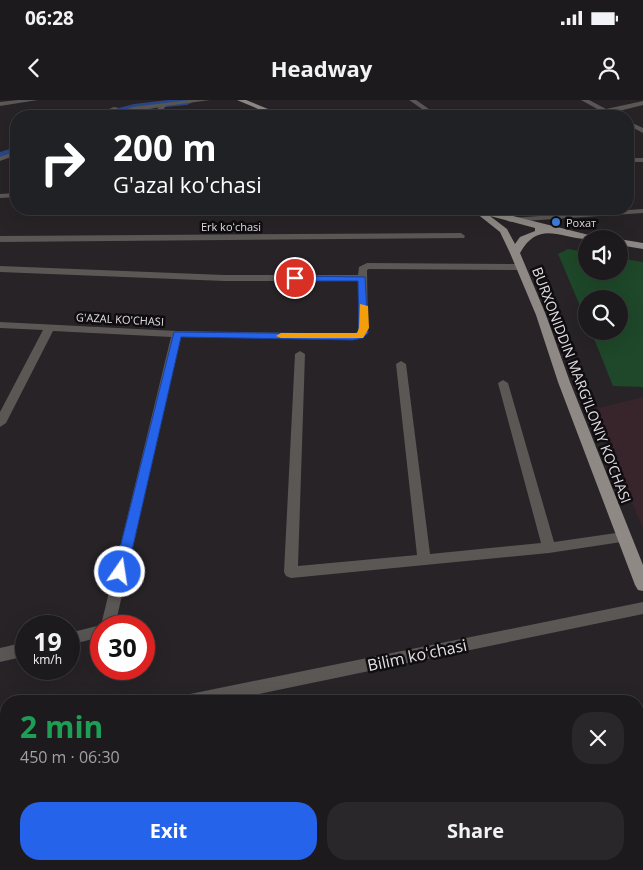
<!DOCTYPE html>
<html lang="en">
<head>
<meta charset="utf-8">
<style>
	:root { --surface:#1d1a1d; --page:#2a272a; --text:#f1f3f6; --muted:#a0a1a4; --line:#3b383b; --accent:#2563eb }
	body { margin:0; font-family:"Open Sans",sans-serif; background:var(--page); color:var(--text); height:100vh; display:flex; flex-direction:column; font-size:19px; white-space:nowrap }
	* { box-sizing:border-box; margin:0 }
	p { font-size:16px; color:var(--muted) }
	.icon { flex:none; width:28px; height:28px; fill:none; stroke:currentColor; stroke-width:2; stroke-linecap:round; stroke-linejoin:round }
	.map { position:relative; flex:1; overflow:hidden }
	.sheet { position:absolute; left:0px; top:595px; width:644px; height:175px; display:flex; flex-direction:column; background:var(--surface); border-radius:20px 20px 0 0; box-shadow:0 5px 20px #0002,0 0 0 1px var(--line) }
	.sheet>* { flex:none }
	.top-card { position:absolute; left:10px; top:10px; width:624px; height:105px; border-radius:20px; box-shadow:0 5px 20px #0002,0 0 0 1px var(--line); background:#202124; color:#fff; overflow:hidden }
	.controls { position:absolute; left:578px; top:130px; display:grid; gap:10px }
	.controls a { display:grid; place-items:center; width:50px; height:50px; border-radius:50%; background:var(--surface); box-shadow:0 5px 20px #0002,0 0 0 1px var(--line); font-size:25px }
	.speed { position:absolute; left:15px; top:515px; display:flex; gap:10px; font-size:25px; font-weight:700; text-align:center }
	.speed>* { display:grid; place-content:center; width:65px; height:65px; border-radius:50%; background:var(--surface); box-shadow:0 5px 20px #0002,0 0 0 1px var(--line); line-height:1 }
	.speed small { font-size:12px; font-weight:400 }
	.speed .limit { border:8px solid #d22; background:#fff; color:#111 }
	.pin { position:absolute; display:grid; place-items:center; width:42px; height:42px; color:#fff; margin:-21px; border:2px solid #fff; border-radius:50%; box-shadow:0 1px 5px #0007 }
	.me { position:absolute; width:55px; margin:-28px; rotate:13deg; stroke-linejoin:round; filter:drop-shadow(0 0 4px #0008) }
	.turn { display:flex; align-items:center; gap:18px; height:105px; padding:0 20px; font-size:22px }
	.turn .icon { width:65px; height:65px; stroke-width:2.5 }
	.turn b { display:block; font-size:35px; line-height:42px }
	.round { display:grid; place-items:center; flex:none; width:52px; height:52px; border-radius:20px; background:var(--page) }
	.head { display:flex; align-items:center; justify-content:space-between; height:85px; padding:0 20px }
	h1 { font-size:30px; font-weight:700; line-height:38px; color:#1e9e55 }
	.action { display:flex; gap:10px; margin-top:auto; padding:10px 20px }
	.action a { flex:1; height:58px; border-radius:20px; background:var(--accent); color:#fff; font-size:20px; font-weight:700; line-height:58px; text-align:center }
	.action a+a { background:var(--page); color:var(--text) }
	.status { display:flex; justify-content:space-between; align-items:center; height:35px; padding:0 25px; background:var(--surface); direction:ltr }
	.status svg { height:14px; fill:currentColor }
	header { display:flex; justify-content:space-between; align-items:center; height:65px; padding:0 20px; background:var(--surface); font-size:22px; font-weight:700 }
	.map>svg:first-child { display:block }
	.education { fill:#38252c }
	.green { fill:#1e4829 }
	.lines { fill:none; stroke-linecap:round; stroke-linejoin:round }
	.river { fill:#2a4787; fill-rule:evenodd }
	.minor { fill:#5a5755; fill-rule:evenodd }
	.primary { fill:#8f8985; fill-rule:evenodd }
	.route { fill:#2563eb; stroke:#184099 }
	.slow { fill:#f59e0b }
	.shop-dot { fill:#3f7fe0; stroke:#0f0d0f; stroke-width:2 }
	.labels { text-anchor:middle; dominant-baseline:central; stroke-width:5; stroke-linejoin:round; paint-order:stroke }
	.far-poi-label { font-size:11px; fill:#e3dfe2; stroke:#0f0d0f; text-anchor:start }
	.far-street-label { font-size:11px; fill:#e3dfe2; stroke:#0f0d0f }
	.street-label { font-size:14px; fill:#e3dfe2; stroke:#0f0d0f }
	.near-street-label { font-size:16px; fill:#e3dfe2; stroke:#0f0d0f }
</style>
</head>
<body>
<div class="status"><b>06:28</b><svg viewBox="0 0 49 12"><path d="M0 12V9h3v3zM5 12V6h3v6zM10 12V3h3v9zM15 12V0h3v12zM26 1h20v11H26zM47 4h2v5h-2z"/></svg></div>
<header><svg class="icon" aria-label="back" viewBox="0 0 24 24"><path d="M15 5l-7 7 7 7"/></svg>Headway<svg class="icon" aria-label="person" viewBox="0 0 24 24"><circle cx="12" cy="8" r="4"/><path d="M4 21q1-7 8-7t8 7"/></svg></header>
<div class="map">
<svg width="643" height="770" viewBox="0 0 643 770">
	<rect width="100%" height="100%" fill="#272327"/>
	<path class="education" d="M643,297V428L591,310Z"/>
	<path class="green" d="M568,149L586,152V171H619V158L643,162V287L613,286L591,231H619V199H586V220L558,154Z"/>
	<g class="lines">
		<g class="river">
			<path d="M168,0H193V2L187,5L145,9L115,16H98L100,13L134,4Z"/>
			<path d="M16,47V55L0,60V52Z"/>
		</g>
		<g class="minor">
			<path d="M18,0H38L0,6V2Z"/>
			<path d="M189,0H210L166,6L158,16H152L159,7L115,16H106L133,7Z"/>
			<path d="M409,0H416L439,16H432Z"/>
			<path d="M581,0H589L606,9L643,1V5L607,14L578,16L599,10Z"/>
			<path d="M114,7L119,8L100,16H92Z"/>
			<path d="M628,21L643,28V33L628,25Z"/>
			<path d="M16,51V55L0,61V57Z"/>
			<rect x="628" y="58" width="15" height="4"/>
			<path d="M16,93V97L0,98V94Z"/>
			<path d="M643,109V113L510,122L506,120L510,118Z"/>
			<path d="M461,133L465,136L464,138L0,142V136Z"/>
			<path d="M367,163L521,164L525,167L521,170L369,169L367,170L368,233L360,239L181,237L115,526H101V537L69,545V533L101,525L171,237L53,231L6,323L0,327V312L43,230L0,228V222L177,231L353,234L358,232V181H224L0,172V166L224,175H358L359,167Z"/>
			<path d="M300,251L305,254L298,466L417,455L396,264L401,261L406,264L430,454L541,443L498,283L503,280L508,283L554,442L623,432L628,433L630,437L628,441L549,453L291,478L286,476L284,472L295,254Z"/>
			<path d="M643,502V514L225,601H182L184,596L190,594Z"/>
			<path d="M26,542V556L0,562V548Z"/>
			<path d="M643,676V694L638,695V678Z"/>
			<path d="M366,764H402L400,770H364Z"/>
			<path d="M453,764H471L473,770H455Z"/>
		</g>
		<g class="primary">
			<path d="M237,0H246L285,16H275Z"/>
			<path d="M471,109H485L605,139C598,139 591,139 585,139C558,137 538,121 520,153L546,215L570,282L643,465V491L638,490L635,485L558,282L536,215L510,153L500,132ZM490,116L535,128V131L520,137L515,144L507,129Z"/>
			<path d="M619,139L643,143V149L619,145Z"/>
		</g>
	</g>
	<path class="route" d="M292,176L365,177L368,233L363,238L353,240L181,237L127,472L125,476L120,477L116,476L114,472L174,232L353,234L359,232L358,181H295L292,180Z"/>
	<path class="slow" d="M360,204L368,206L369,228L363,238H281L276,236L281,233H357L359,228Z"/>
	<circle class="shop-dot" cx="556" cy="122" r="5"/>
	<g class="labels">
		<g class="far-poi-label">
			<text x="566" y="122">Рохат</text>
		</g>
		<g class="far-street-label">
			<text x="231" y="126">Erk koʻchasi</text>
			<text transform="translate(120 219) rotate(3)">G'AZAL KO'CHASI</text>
		</g>
		<g class="street-label">
			<text transform="translate(582 285) rotate(69)">BURXONIDDIN MARG’ILONIY KO’CHASI</text>
		</g>
		<g class="near-street-label">
			<text transform="translate(417 555) rotate(-12)">Bilim koʻchasi</text>
		</g>
	</g>
</svg>
<div class="controls">
<a><svg class="icon" aria-label="sound" viewBox="0 0 24 24"><path d="M4 9h4l5-4v14l-5-4H4zM17 9q2 3 0 6"/></svg></a>
<a><svg class="icon" aria-label="search" viewBox="0 0 24 24"><circle cx="10" cy="10" r="6"/><path d="M15 15l6 6"/></svg></a>
</div>
<div class="speed"><div>19<small>km/h</small></div><div class="limit">30</div></div>
<div class="pin" style="left:295px;top:178px;background:#d93025"><svg class="icon" aria-label="arrive" viewBox="0 0 24 24"><path d="M6 21V4h12l-3 4 3 4H6"/></svg></div>
<svg class="me" style="left:120px;top:472px" viewBox="-20 -20 40 40"><circle r="17" fill="#2563eb" stroke="#fff" stroke-width="3"/><path d="M0-11L8 9 0 5-8 9z" fill="#fff"/></svg>
<div class="top-card">
<div class="turn"><svg class="icon" aria-label="right" viewBox="0 0 24 24"><path d="M7 20v-9h11M14 6l5 5-5 5"/></svg><div><b>200 m</b>G'azal ko'chasi</div></div>
</div>
<section class="sheet">
<div class="head"><div><h1>2 min</h1><p>450 m · 06:30</p></div><a class="round"><svg class="icon" aria-label="close" viewBox="0 0 24 24"><path d="M6 6l12 12M18 6L6 18"/></svg></a></div>
<div class="action"><a>Exit</a><a>Share</a></div>
</section>
</div>
</body>
</html>
